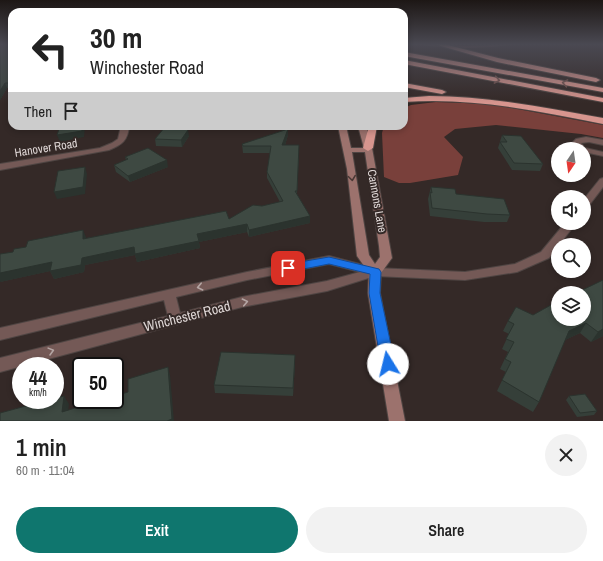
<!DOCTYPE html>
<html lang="en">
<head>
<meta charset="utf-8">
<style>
	:root { --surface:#fff; --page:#f2f2f2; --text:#222; --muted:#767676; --accent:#0f766e }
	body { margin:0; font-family:"Archivo Narrow",sans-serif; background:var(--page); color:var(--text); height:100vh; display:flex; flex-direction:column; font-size:15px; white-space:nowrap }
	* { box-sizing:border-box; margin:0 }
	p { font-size:13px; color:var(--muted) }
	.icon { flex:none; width:22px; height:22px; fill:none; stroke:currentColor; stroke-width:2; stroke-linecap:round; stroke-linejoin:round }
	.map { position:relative; height:421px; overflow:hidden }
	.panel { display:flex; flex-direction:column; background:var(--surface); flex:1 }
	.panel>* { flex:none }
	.guide { position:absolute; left:8px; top:8px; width:400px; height:122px; border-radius:12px; box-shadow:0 2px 6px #0003; background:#fff; color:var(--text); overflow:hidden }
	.needle { width:26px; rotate:193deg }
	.buttons { position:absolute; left:551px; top:142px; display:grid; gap:8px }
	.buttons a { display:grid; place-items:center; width:40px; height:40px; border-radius:50%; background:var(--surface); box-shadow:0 2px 6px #0003; font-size:20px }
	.speed { position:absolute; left:12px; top:357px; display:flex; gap:8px; font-size:20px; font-weight:700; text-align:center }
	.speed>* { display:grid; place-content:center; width:52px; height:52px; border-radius:50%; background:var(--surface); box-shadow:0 2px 6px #0003; line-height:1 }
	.speed small { font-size:10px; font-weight:400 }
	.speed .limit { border:2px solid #111; border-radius:6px; background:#fff; color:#111 }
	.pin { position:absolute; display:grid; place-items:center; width:34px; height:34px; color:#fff; margin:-17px; border-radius:8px; box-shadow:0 2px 6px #0006 }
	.me { position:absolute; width:44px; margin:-22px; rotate:351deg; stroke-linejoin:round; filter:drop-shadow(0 0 3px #0008) }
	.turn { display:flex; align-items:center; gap:14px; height:84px; padding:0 16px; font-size:18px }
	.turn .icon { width:52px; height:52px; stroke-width:2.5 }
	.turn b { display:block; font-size:28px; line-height:34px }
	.then { display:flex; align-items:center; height:38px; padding:0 16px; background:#0003; gap:8px; font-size:15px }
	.round { display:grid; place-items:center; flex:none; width:42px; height:42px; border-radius:21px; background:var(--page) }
	.headline { display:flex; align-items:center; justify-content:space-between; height:68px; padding:0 16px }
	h1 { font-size:24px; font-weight:600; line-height:30px }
	.action { display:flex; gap:8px; margin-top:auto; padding:8px 16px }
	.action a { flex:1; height:46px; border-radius:24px; background:var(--accent); color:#fff; font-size:16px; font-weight:600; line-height:46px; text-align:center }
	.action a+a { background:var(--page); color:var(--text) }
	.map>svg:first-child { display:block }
	.forest { fill:#79403b }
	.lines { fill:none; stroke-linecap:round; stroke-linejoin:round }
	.stream { fill:#6a4344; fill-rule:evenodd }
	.minor-casing { stroke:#4f4543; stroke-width:2 }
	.secondary-casing { stroke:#4f4543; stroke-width:2 }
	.motorway-casing { stroke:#4f4543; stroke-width:2 }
	.minor { fill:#745956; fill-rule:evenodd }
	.secondary { fill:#9c726d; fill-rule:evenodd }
	.motorway { fill:#d7958e; fill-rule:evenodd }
	.wall { fill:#353f39 }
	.shaded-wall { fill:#2b332e }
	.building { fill:#3e4942; stroke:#2b332e }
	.oneway { stroke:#755450 }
	.oneway2 { stroke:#493835 }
	.oneway3 { stroke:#b4a5a3 }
	.route { fill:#1a73e8; stroke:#114b97 }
	.labels { text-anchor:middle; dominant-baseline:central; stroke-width:4; stroke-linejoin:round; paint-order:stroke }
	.street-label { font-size:12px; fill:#dfd7d6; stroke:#342927 }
	.near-street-label { font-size:14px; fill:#dfd7d6; stroke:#342927 }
</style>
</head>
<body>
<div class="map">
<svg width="603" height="421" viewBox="0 0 603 421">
	<rect width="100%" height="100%" fill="#342927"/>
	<path class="forest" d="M436,102L490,104L603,125V138L581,134L496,125L455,129L444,137L463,157L458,175L410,183H399L384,177L382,133L384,126H404V108L411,105Z"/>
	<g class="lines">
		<path class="stream" d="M411,44L466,46L520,44L492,47L466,48L439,47Z"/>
		<g class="minor-casing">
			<g id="minor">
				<path d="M121,126H129C128,140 122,145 109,150L0,170V164L100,148L112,143L118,139Z"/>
				<path d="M586,137L603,140V145L589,142L581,143L585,148L603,152V156L584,152V149H577L572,143L576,139Z"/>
				<path d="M603,178V187L587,208L584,209V199L600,179Z"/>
				<path d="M565,223H576L549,258L517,272L465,280L375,276L327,291L242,307L0,372V358L168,316L164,300L0,340V328L247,272L329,256L375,268L465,272L515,264L541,252ZM329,264L360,272L327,281L242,297L180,313L176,297L247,280Z"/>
			</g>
		</g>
		<g class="secondary-casing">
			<path id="secondary" d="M338,126H346L351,148H364L358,126H366L372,148L392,258L381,273L380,293L405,421H389L368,293L369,273L357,256L347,169ZM352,152H365L379,246L380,257L375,264L369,255Z"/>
		</g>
		<g class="motorway-casing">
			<g id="motorway">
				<path d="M434,44H444L498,58L596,78L600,80L596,82L497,62Z"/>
				<path d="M404,52L603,88V92L404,56Z"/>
				<path d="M404,60L603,98V102L404,64Z"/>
				<path d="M404,83L442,90L446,92L442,94L404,87Z"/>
				<path d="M429,96C488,96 545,108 603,118V124C537,111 472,97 404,102V98Z"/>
				<path d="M369,126H377L373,148L368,151L363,148Z"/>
			</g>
		</g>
		<use href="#minor" class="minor"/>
		<use href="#secondary" class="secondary"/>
		<use href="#motorway" class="motorway"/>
	</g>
	<g class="wall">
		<path d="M12,44V88H7L0,100V48Z"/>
		<path d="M165,127L189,136L182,147L156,146L155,139Z"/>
		<path d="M288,135L285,145L299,152L297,194L310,216V223L249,237L247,232L199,242L200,248L137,262L135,255L85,265L84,272L54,279L50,271L0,282L86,237V238L229,219L262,206L280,202L267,178V172L270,153H243L242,144Z"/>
		<path d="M502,135L543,164L540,171L512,170L498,148Z"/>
		<path d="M125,157L168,167L130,182L116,172L114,165L126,160Z"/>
		<path d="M431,187L456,194L510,215L507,222H484L430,216L428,199Z"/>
		<path d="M533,315L584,319L603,336L591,342L580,333L565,340L539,402L533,412L497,391L506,372L500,369L508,352L502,349L509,334L503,331L508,321Z"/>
		<path d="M295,363L293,396L215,393L214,385Z"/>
		<path d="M569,396L597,411L594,415L577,417L566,400Z"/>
	</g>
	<g class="shaded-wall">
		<path d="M5,83L7,88L0,100V91Z"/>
		<path d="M82,126H85L84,137L60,142L57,135Z"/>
		<path d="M288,129V135L283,152L282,145Z"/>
		<path d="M188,130L189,136L182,147L181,140Z"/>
		<path d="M167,160L168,167L130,182L128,176Z"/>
		<path d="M85,167L87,174L85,194L57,199L54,192Z"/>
		<path d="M310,216V223L249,237V230Z"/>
		<path d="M247,224V232L199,242L200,248L137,262L135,255L85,265L84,272L54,279L50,271L82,258Z"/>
		<path d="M83,230L86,237L85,247L83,239Z"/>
		<path d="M52,262L55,270L0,282V273Z"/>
		<path d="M586,323L580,333L563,341L569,331Z"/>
		<path d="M603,329V336L591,342L598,332Z"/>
		<path d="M295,355V363L293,396V388Z"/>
		<path d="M168,367L170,375L174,421H167Z"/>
		<path d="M64,396L69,404L67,420L62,412Z"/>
	</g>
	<g class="building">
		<path d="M5,44H12V83H5L0,91V48Z"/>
		<path d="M60,126H82V131L57,135Z"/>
		<path d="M165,126H187L188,130L181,140L155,139L165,127Z"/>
		<path d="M288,129L282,145H299L297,191H295L310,216L249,230L247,224L197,234L199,241L135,254L134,247L82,258L81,265L50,271L52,262L0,273V254L13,252L14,249L26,247L28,241L83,230V239L226,211L229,219L253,205L262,206L283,201L267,172L271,146H243L242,144Z"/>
		<path d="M502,135L521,136L543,164L514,163L500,142H507Z"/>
		<path d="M148,148L167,160L128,176L114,165L128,159L125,157Z"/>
		<path d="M85,167L83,187L54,192L58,171Z"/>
		<path d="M431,187L455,189L456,194L504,199L510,215L487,214L432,208L430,192L432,193Z"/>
		<path d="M603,280V329L598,332L586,323L569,331L539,402L502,380L511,362L505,359L514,342L506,339L514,324L508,321L516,307L533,315L558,301V319H584V293H576Z"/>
		<path d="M221,352L295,355L293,388L214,385Z"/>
		<path d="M168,367L172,419L167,421H0V413L48,400H55V398L64,396L62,412L101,400H115V396L128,392V379Z"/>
		<path d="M585,394L597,411L580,413L569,396Z"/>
	</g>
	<defs><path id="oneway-chevron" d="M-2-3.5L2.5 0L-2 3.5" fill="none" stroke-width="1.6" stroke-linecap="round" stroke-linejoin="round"/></defs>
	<g class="oneway">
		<use href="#oneway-chevron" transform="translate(497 80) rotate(11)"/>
		<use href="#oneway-chevron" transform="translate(565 83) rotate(-170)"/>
	</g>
	<use class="oneway2" href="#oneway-chevron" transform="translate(352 178) rotate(82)"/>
	<g class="oneway3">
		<use href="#oneway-chevron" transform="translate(200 287) rotate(167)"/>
		<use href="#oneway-chevron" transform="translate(245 302) rotate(-12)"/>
		<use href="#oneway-chevron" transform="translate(51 351) rotate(-15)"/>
	</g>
	<linearGradient id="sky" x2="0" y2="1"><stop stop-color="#1d1715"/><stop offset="0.43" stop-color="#4a4952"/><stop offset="1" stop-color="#4a4952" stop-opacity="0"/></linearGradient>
	<rect width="603" height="103" fill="url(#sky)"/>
	<path class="route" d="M329,257L379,269L381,272L380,293L395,364L393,368L388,370L383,368L381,364L369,293L370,274L329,264L288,272L284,271L283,268L284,265L288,264Z"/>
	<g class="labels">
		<g class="street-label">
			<text transform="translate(46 148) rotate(-9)">Hanover Road</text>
			<text transform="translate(377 201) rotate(80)">Cannons Lane</text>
		</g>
		<g class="near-street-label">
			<text transform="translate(187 316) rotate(-14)">Winchester Road</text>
		</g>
	</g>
</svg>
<div class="buttons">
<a><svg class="needle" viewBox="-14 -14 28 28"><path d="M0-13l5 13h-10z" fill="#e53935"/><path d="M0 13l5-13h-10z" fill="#767676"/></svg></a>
<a><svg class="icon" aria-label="sound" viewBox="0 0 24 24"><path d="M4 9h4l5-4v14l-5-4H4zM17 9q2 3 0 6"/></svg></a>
<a><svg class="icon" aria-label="search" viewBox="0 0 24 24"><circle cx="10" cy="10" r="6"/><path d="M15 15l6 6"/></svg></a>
<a><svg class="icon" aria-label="layers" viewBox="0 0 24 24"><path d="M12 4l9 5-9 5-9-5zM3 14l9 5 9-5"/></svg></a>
</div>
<div class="speed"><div>44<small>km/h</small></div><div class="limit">50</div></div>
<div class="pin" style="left:288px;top:268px;background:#d93025"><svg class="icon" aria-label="arrive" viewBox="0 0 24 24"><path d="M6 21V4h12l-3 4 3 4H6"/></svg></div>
<svg class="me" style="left:388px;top:364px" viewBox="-20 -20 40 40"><circle r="19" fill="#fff"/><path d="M0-13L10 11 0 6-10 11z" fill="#1a73e8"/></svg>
<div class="guide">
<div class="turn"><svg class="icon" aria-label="left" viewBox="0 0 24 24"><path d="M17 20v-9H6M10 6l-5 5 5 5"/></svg><div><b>30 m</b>Winchester Road</div></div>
<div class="then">Then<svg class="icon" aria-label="arrive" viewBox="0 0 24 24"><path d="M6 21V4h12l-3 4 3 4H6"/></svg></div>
</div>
</div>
<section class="panel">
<div class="headline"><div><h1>1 min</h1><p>60 m · 11:04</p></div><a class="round"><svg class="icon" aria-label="close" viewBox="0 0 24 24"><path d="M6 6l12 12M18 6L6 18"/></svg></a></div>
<div class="action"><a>Exit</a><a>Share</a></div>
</section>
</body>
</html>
